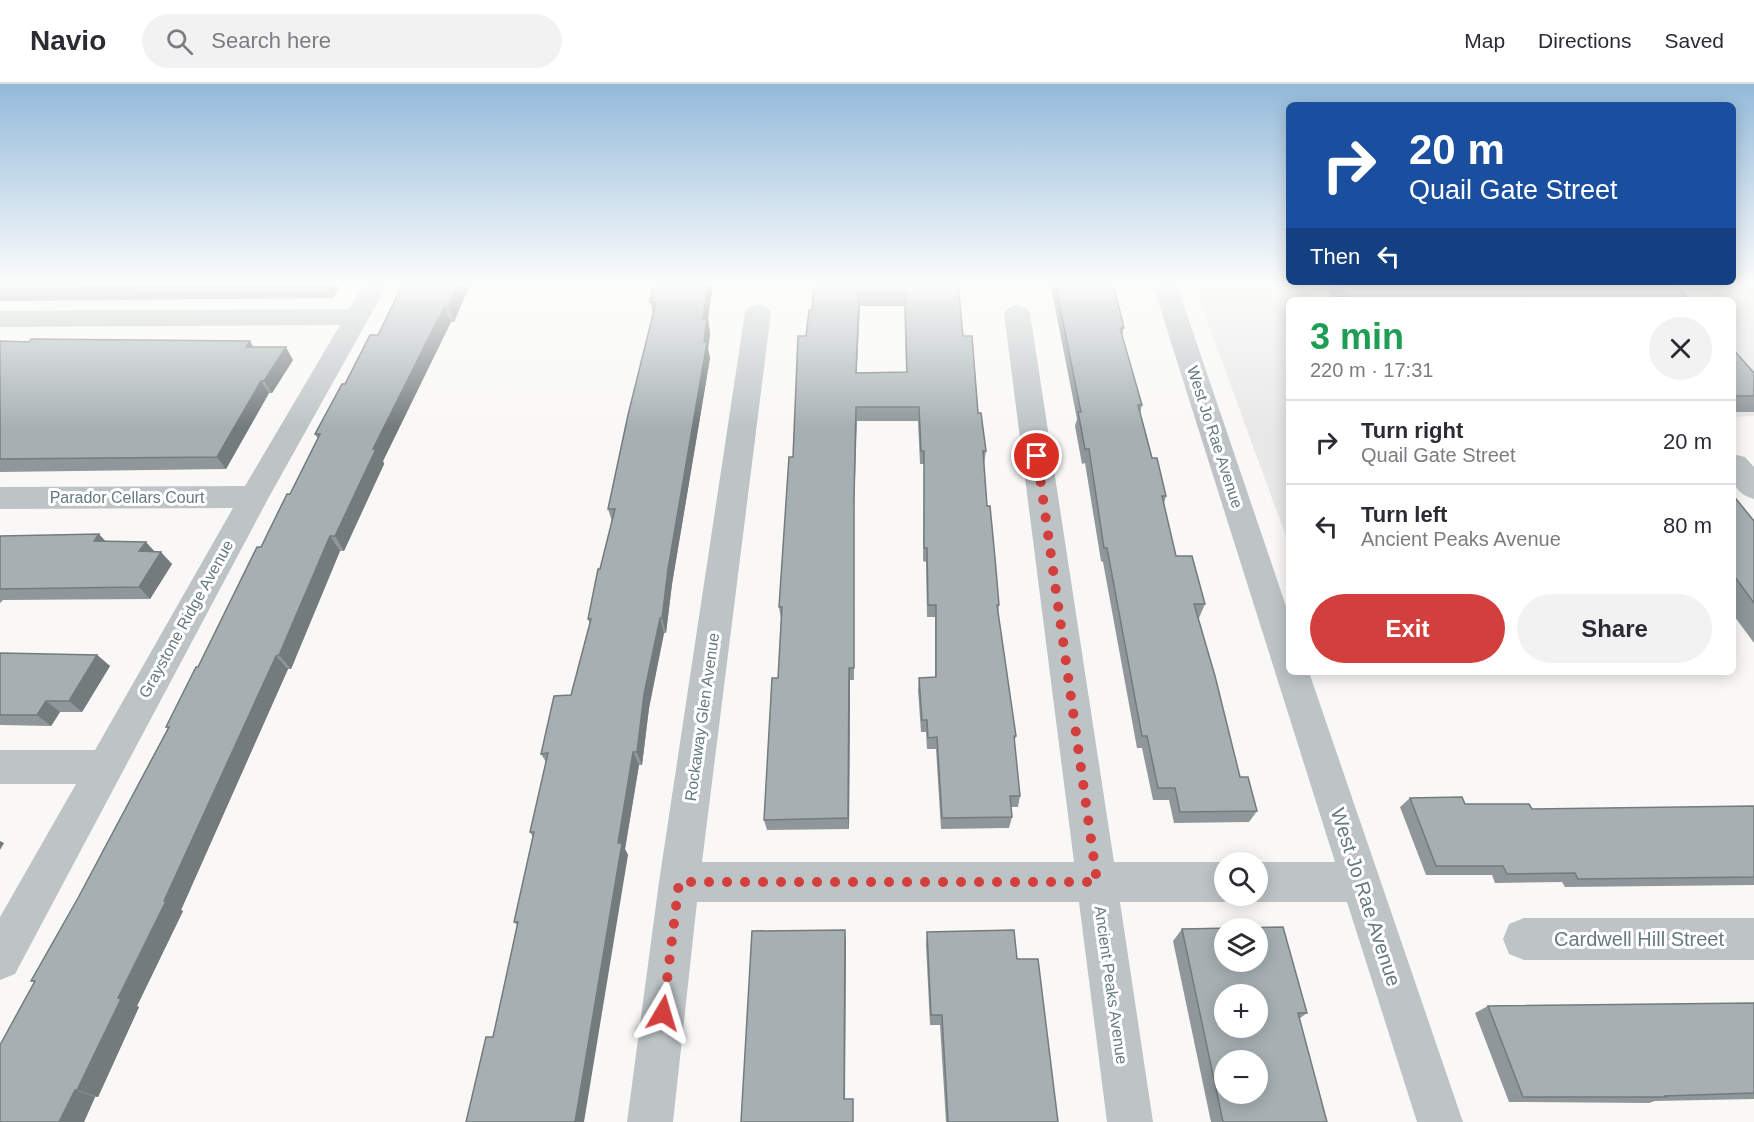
<!DOCTYPE html>
<html lang="en">
<head>
<meta charset="utf-8">
<style>
	:root { --surface:#fff; --page:#f2f2f3; --text:#2b2b33; --muted:#7c7c81; --line:#e1e1e2; --accent:#d23f3d }
	body { margin:0; font-family:Arial,sans-serif; background:var(--page); color:var(--text); height:100vh; display:flex; flex-direction:column; font-size:22px; white-space:nowrap }
	* { box-sizing:border-box; margin:0 }
	p { font-size:20px; color:var(--muted) }
	.icon { flex:none; width:33px; height:33px; fill:none; stroke:currentColor; stroke-width:2; stroke-linecap:round; stroke-linejoin:round }
	.map { position:relative; flex:1; overflow:hidden }
	.drawer { position:absolute; left:1286px; top:213px; width:450px; height:378px; display:flex; flex-direction:column; background:var(--surface); border-radius:9px; box-shadow:0 3px 15px #0003 }
	.drawer>* { flex:none }
	.hud { position:absolute; left:1286px; top:18px; width:450px; height:183px; border-radius:9px; box-shadow:0 3px 15px #0003; background:#1a4fa0; color:#fff; overflow:hidden }
	.tools { position:absolute; left:1214px; top:768px; display:grid; gap:12px }
	.tools a { display:grid; place-items:center; width:54px; height:54px; border-radius:50%; background:var(--surface); box-shadow:0 3px 15px #0003; font-size:30px }
	.pin { position:absolute; display:grid; place-items:center; width:51px; height:51px; color:#fff; margin:-26px; border:3px solid #fff; border-radius:50%; box-shadow:0 2px 6px #0007 }
	.me { position:absolute; width:66px; margin:-33px; rotate:7deg; stroke-linejoin:round; filter:drop-shadow(0 0 4px #0008) }
	.turn { display:flex; align-items:center; gap:21px; height:126px; padding:0 24px; font-size:27px }
	.turn .icon { width:78px; height:78px; stroke-width:2.5 }
	.turn b { display:block; font-size:42px; line-height:51px }
	.then { display:flex; align-items:center; height:57px; padding:0 24px; background:#0003; gap:12px; font-size:22px }
	.round { display:grid; place-items:center; flex:none; width:63px; height:63px; border-radius:32px; background:var(--page) }
	.overview { display:flex; align-items:center; justify-content:space-between; height:102px; padding:0 24px }
	h1 { font-size:36px; font-weight:800; line-height:45px; color:#1e9e55 }
	.cta { display:flex; gap:12px; margin-top:auto; padding:12px 24px }
	.cta a { flex:1; height:69px; border-radius:36px; background:var(--accent); color:#fff; font-size:24px; font-weight:800; line-height:69px; text-align:center }
	.cta a+a { background:var(--page); color:var(--text) }
	ul { padding:0; list-style:none }
	li { display:flex; align-items:center; gap:18px; height:84px; padding:0 24px; border-top:2px solid var(--line) }
	li div { flex:1 }
	li b { display:block; font-size:22px }
	li em { font-style:normal }
	header { display:flex; align-items:center; gap:36px; box-sizing:border-box; height:84px; padding:0 30px; background:var(--surface); border-bottom:2px solid var(--line) }
	header strong { font-size:28px }
	nav { display:flex; gap:33px; margin-inline-start:auto; font-size:21px }
	.search { width:420px; height:54px; background:var(--page); display:flex; align-items:center; gap:15px; box-sizing:border-box; padding:0 21px; border-radius:33px; color:var(--muted); font-size:22px }
	.map>svg:first-child { display:block }
	.built { fill:#e7e8e7 }
	.lines { fill:none; stroke-linecap:round; stroke-linejoin:round }
	.minor { fill:#bec4c6; fill-rule:evenodd }
	.wall { fill:#8f979a; fill-rule:evenodd }
	.shaded-wall { fill:#747b7d }
	.building { fill:#a6b0b3; stroke:#747b7d; stroke-width:1.5; fill-rule:evenodd }
	.route { stroke:#d23f3d; stroke-width:10; stroke-dasharray:0 18 }
	.labels { text-anchor:middle; dominant-baseline:central; stroke-width:6; stroke-linejoin:round; paint-order:stroke }
	.street-label { font-size:16px; fill:#667a7f; stroke:#fff }
	.near-street-label { font-size:20px; fill:#667a7f; stroke:#fff }
</style>
</head>
<body>
<header>
<strong>Navio</strong>
<div class="search"><svg class="icon" aria-label="search" viewBox="0 0 24 24"><circle cx="10" cy="10" r="6"/><path d="M15 15l6 6"/></svg>Search here</div>
<nav><a>Map</a><a>Directions</a><a>Saved</a></nav>
</header>
<div class="map">
<svg width="1754" height="1038" viewBox="0 0 1754 1038">
	<rect width="100%" height="100%" fill="#f9f8f7"/>
	<path class="built" d="M1193,198H1754V332L1733,333L1732,216H1288V458Z"/>
	<g class="lines">
		<g class="minor">
			<path d="M365,198H389L269,413L15,890L0,896V833L76,700H0V666H95L233,424L0,425V403L245,402L340,241L0,243V227L349,225Z"/>
			<path d="M1152,198H1176L1288,528V588H1309L1463,1038H1417L1347,818H1257L1243,812H1257V778H1335Z"/>
			<path d="M758,220L767,223L771,228L702,778H1074L1004,229L1008,224L1017,221L1026,224L1030,229L1114,778H1224V812H1238L1224,818H1120L1153,1038H1107L1079,818H697L673,1038H627L659,798L745,228L749,223Z"/>
			<path d="M1732,370L1745,373L1754,383V415C1730,408 1732,392 1732,370Z"/>
			<path d="M1524,834H1754V876H1524L1509,870L1503,855L1509,840Z"/>
		</g>
	</g>
	<g class="wall">
		<path d="M0,198H342L333,214L14,217H0Z"/>
		<path d="M471,198L454,238H451L440,260L383,377L384,380L344,467H340L291,585H288L181,826L183,827L137,922L139,923L98,1013H95L84,1038H0L34,898L31,897L78,814L168,644L166,643L290,410L318,355L315,350L378,251Z"/>
		<path d="M654,198H713L708,235L710,250L708,265L710,274L672,500L666,549H664L649,624L642,681H639L625,765L628,771L493,953L517,841L514,838L533,753L530,748L546,678L541,670L571,611L590,540L588,535L612,437L608,425L653,230L650,218Z"/>
		<path d="M814,198H958L963,252L978,329L986,367L984,380L987,422L999,521L998,529L1016,652L1014,659L1020,712L1018,723H1011L1012,733L1009,744L941,745L936,665H927L926,648H921L918,606L919,594L935,593V533H927L926,478L923,477L924,380H920L918,337H857L854,427V596H850L849,745L767,746L764,736L778,594L781,535L779,523L793,373L806,252L812,226ZM860,222H904L906,288L856,289Z"/>
		<path d="M1050,198H1113L1124,244L1122,252L1142,321L1140,329L1152,374L1166,412L1164,419L1176,472L1205,520L1199,534H1198L1240,693L1257,727L1249,738L1174,739L1169,716H1153L1142,664H1137L1103,478L1101,477L1085,379L1082,380L1075,342L1077,335Z"/>
		<path d="M1324,198H1647L1650,202L1690,216H1332Z"/>
		<path d="M0,257H250L253,263L293,276L272,309H269L226,385L0,388Z"/>
		<path d="M1732,264L1754,289V328H1732Z"/>
		<path d="M1732,410L1754,437V559L1732,529Z"/>
		<path d="M0,452L106,457L155,468L172,480L150,515L3,516L0,519Z"/>
		<path d="M0,569L97,571L110,582L82,628H60L51,642L0,641Z"/>
		<path d="M1410,714L1465,720L1532,725L1754,722V801L1565,803L1562,798L1495,799L1492,791H1426L1400,723Z"/>
		<path d="M1182,845L1307,929L1299,935L1327,1038H1211L1173,857Z"/>
		<path d="M927,848L1017,875L1058,1038H946L940,941H930L926,860Z"/>
		<path d="M1754,919V1015L1655,1017L1649,1019L1509,1018L1475,929L1488,922Z"/>
	</g>
	<g class="shaded-wall">
		<path d="M329,198H342L333,214L327,202Z"/>
		<path d="M459,198H471L454,238L448,223Z"/>
		<path d="M708,198H713L708,235L710,250L708,265L710,274L672,500L666,549L662,534L668,485L704,258L703,235Z"/>
		<path d="M859,209L860,222L856,302V289Z"/>
		<path d="M445,223L451,238L383,377L384,380L344,467L335,452L373,365Z"/>
		<path d="M250,257L257,270L246,263Z"/>
		<path d="M286,263L293,276L272,309L264,297Z"/>
		<path d="M261,297L269,309L226,385L217,373Z"/>
		<path d="M99,450L110,462L94,457Z"/>
		<path d="M330,452L340,467L291,585L279,571Z"/>
		<path d="M146,458L156,469L139,467Z"/>
		<path d="M161,468L172,480L150,515L139,503Z"/>
		<path d="M660,534L664,549L649,624L642,681L637,668L644,610Z"/>
		<path d="M97,571L110,582L82,628L69,617Z"/>
		<path d="M276,572L288,585L181,826L183,827L137,922L139,923L98,1013L77,1006L118,914L164,817Z"/>
		<path d="M849,584L850,596L849,745L848,734Z"/>
		<path d="M46,617L60,628L51,642L37,631Z"/>
		<path d="M633,668L639,681L625,765L628,771L584,1038H575L618,759Z"/>
		<path d="M0,757L4,759L0,766Z"/>
		<path d="M845,846L846,858L845,1023L844,1015Z"/>
		<path d="M75,1006L95,1013L84,1038H59Z"/>
	</g>
	<g class="building">
		<path d="M0,198H329L327,202L4,205H0Z"/>
		<path d="M404,198H459L448,223H445L433,245L373,365H376L335,452H330L279,571L276,572L164,817H166L118,914L121,915L77,1006H75L59,1038H0V961L35,897H31L78,814L169,643H166L196,583H198L257,463H261L287,410H290L320,350H315L342,300H345L370,251H378Z"/>
		<path d="M654,198H708L703,235L707,234L704,258H707L668,485L662,534H660L644,610L637,668H633L618,759H622L575,1038H466L486,953H493L518,838H514L534,748H530L548,669L541,670L554,612L571,611L591,535H588L598,485H600L615,425H608L628,331L656,218H650Z"/>
		<path d="M814,198H958L963,252H972L978,329H981L986,367H983L987,422H990L995,474L999,521H997L1016,652H1014L1020,712H1010L1012,733L942,734L937,653L928,654L927,636H922L919,594L936,593V521H928L927,464H924V367H921L919,323H856L854,414V584H849L848,734L764,736L772,594H778L782,523H779L789,373H793L798,252H806L809,226H812ZM905,208L907,288L856,289L859,209Z"/>
		<path d="M1055,198H1113L1124,244H1120L1142,321H1138L1152,374H1157L1166,412H1162L1176,472H1192L1205,520H1194L1215,592L1240,693H1248L1257,727L1180,728L1175,704H1158L1147,652H1142L1107,464H1104L1089,365H1085L1078,328H1081Z"/>
		<path d="M1339,198H1647L1650,202H1678L1690,216H1348Z"/>
		<path d="M31,255L250,257L246,263H286L264,297H261L217,373L0,375V257L29,258Z"/>
		<path d="M1732,264L1754,289V312H1732Z"/>
		<path d="M1732,410L1754,437V519L1732,489Z"/>
		<path d="M99,450L94,457L146,458L139,467L161,468L139,503L0,505V452Z"/>
		<path d="M0,569L97,571L69,617H46L37,631H0Z"/>
		<path d="M1462,713L1465,720H1529L1532,725L1754,722V793L1578,795L1575,789L1507,790L1503,782H1436L1410,714Z"/>
		<path d="M1283,843L1307,929H1298L1327,1038H1223L1182,845ZM1224,844H1257V878H1224ZM1224,910H1257V944H1224ZM1224,976H1257V1010H1224Z"/>
		<path d="M845,846L844,1015H853V1038H741L752,847Z"/>
		<path d="M1014,846L1017,875H1038L1058,1038H948L942,931H931L927,848Z"/>
		<path d="M1754,919V1009L1665,1012L1666,1013H1523L1488,922Z"/>
	</g>
	<linearGradient id="sky" x2="0" y2="1"><stop stop-color="#93bada"/><stop offset="0.58" stop-color="#fcfcfb"/><stop offset="1" stop-color="#fcfcfb" stop-opacity="0"/></linearGradient>
	<rect width="1754" height="344" fill="url(#sky)"/>
	<g class="lines">
		<path class="route" d="M663,929L679,798H1097L1037,372"/>
	</g>
	<g class="labels">
		<g class="street-label">
			<text transform="translate(1215 353) rotate(72)">West Jo Rae Avenue</text>
			<text x="127" y="413">Parador Cellars Court</text>
			<text transform="translate(186 535) rotate(-61)">Graystone Ridge Avenue</text>
			<text transform="translate(702 633) rotate(-82)">Rockaway Glen Avenue</text>
			<text transform="translate(1111 901) rotate(82)">Ancient Peaks Avenue</text>
		</g>
		<g class="near-street-label">
			<text transform="translate(1366 813) rotate(72)">West Jo Rae Avenue</text>
			<text x="1639" y="855">Cardwell Hill Street</text>
		</g>
	</g>
</svg>
<div class="tools">
<a><svg class="icon" aria-label="search" viewBox="0 0 24 24"><circle cx="10" cy="10" r="6"/><path d="M15 15l6 6"/></svg></a>
<a><svg class="icon" aria-label="layers" viewBox="0 0 24 24"><path d="M12 4l9 5-9 5-9-5zM3 14l9 5 9-5"/></svg></a>
<a>+</a>
<a>−</a>
</div>
<div class="pin" style="left:1037px;top:372px;background:#d93025"><svg class="icon" aria-label="arrive" viewBox="0 0 24 24"><path d="M6 21V4h12l-3 4 3 4H6"/></svg></div>
<svg class="me" style="left:663px;top:929px" viewBox="-20 -20 40 40"><path d="M0-17L14 15 0 8-14 15z" fill="#d23f3d" stroke="#fff" stroke-width="4"/></svg>
<div class="hud">
<div class="turn"><svg class="icon" aria-label="right" viewBox="0 0 24 24"><path d="M7 20v-9h11M14 6l5 5-5 5"/></svg><div><b>20 m</b>Quail Gate Street</div></div>
<div class="then">Then<svg class="icon" aria-label="left" viewBox="0 0 24 24"><path d="M17 20v-9H6M10 6l-5 5 5 5"/></svg></div>
</div>
<section class="drawer">
<div class="overview"><div><h1>3 min</h1><p>220 m · 17:31</p></div><a class="round"><svg class="icon" aria-label="close" viewBox="0 0 24 24"><path d="M6 6l12 12M18 6L6 18"/></svg></a></div>
<ul>
<li><svg class="icon" aria-label="right" viewBox="0 0 24 24"><path d="M7 20v-9h11M14 6l5 5-5 5"/></svg><div><b>Turn right</b><p>Quail Gate Street</p></div><em>20 m</em></li>
<li><svg class="icon" aria-label="left" viewBox="0 0 24 24"><path d="M17 20v-9H6M10 6l-5 5 5 5"/></svg><div><b>Turn left</b><p>Ancient Peaks Avenue</p></div><em>80 m</em></li>
</ul>
<div class="cta"><a>Exit</a><a>Share</a></div>
</section>
</div>
</body>
</html>
